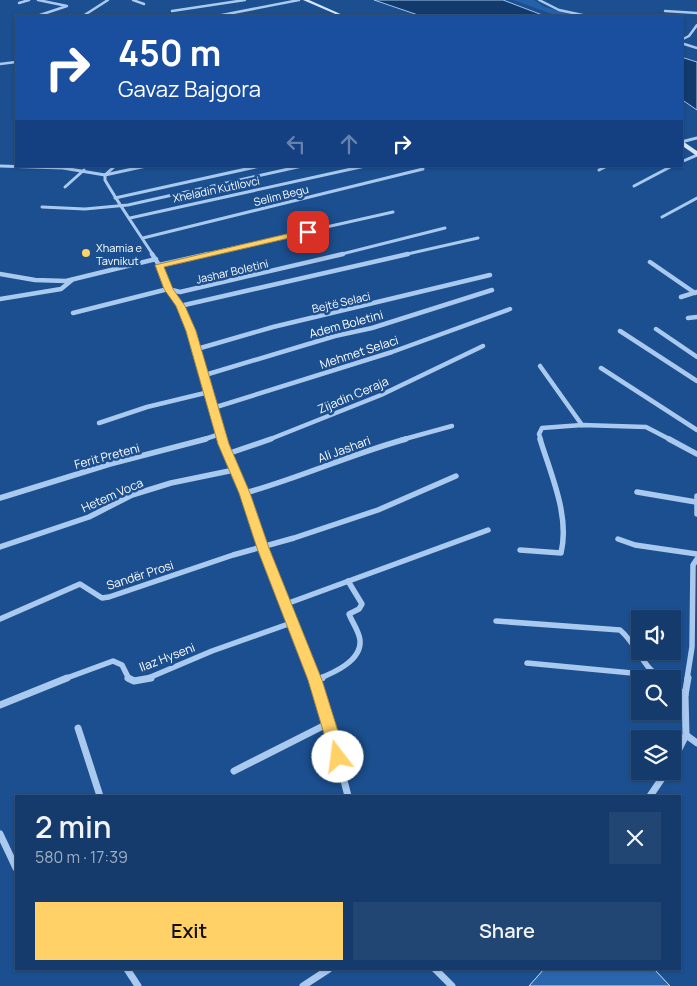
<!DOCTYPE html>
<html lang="en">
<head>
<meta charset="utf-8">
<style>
	:root { --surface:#143b6b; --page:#214673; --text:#f1f3f6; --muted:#9dadc1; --line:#33557e; --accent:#ffd166 }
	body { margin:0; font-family:Manrope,sans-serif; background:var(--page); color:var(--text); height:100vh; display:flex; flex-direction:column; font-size:19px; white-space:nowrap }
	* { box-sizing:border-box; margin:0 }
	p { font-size:16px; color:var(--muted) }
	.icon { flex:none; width:28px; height:28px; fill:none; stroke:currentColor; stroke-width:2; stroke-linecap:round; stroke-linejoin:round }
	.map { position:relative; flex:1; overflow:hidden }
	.side { position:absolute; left:15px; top:795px; width:666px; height:175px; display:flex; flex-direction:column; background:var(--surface); border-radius:0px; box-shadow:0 1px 4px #0004,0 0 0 1px var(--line) }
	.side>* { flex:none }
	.guide { position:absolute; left:15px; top:15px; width:668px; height:152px; border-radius:0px; box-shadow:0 1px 4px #0004,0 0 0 1px var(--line); background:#1a4fa0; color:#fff; overflow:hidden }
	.controls { position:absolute; left:631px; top:610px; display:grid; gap:10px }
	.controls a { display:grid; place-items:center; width:50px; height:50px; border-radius:0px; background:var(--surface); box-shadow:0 1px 4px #0004,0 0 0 1px var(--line); font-size:25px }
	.pin { position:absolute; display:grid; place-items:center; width:42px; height:42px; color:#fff; margin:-21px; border-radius:10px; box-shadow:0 2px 8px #0006 }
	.me { position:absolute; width:55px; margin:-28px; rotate:345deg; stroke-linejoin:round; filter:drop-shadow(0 0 4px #0008) }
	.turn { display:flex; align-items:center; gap:18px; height:105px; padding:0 20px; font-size:22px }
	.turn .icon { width:65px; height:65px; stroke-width:2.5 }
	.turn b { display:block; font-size:35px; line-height:42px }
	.lanes { display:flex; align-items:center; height:48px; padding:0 20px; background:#0003; justify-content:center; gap:25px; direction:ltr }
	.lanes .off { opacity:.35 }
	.round { display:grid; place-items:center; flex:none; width:52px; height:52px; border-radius:0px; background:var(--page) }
	.summary { display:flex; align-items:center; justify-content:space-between; height:85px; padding:0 20px }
	h1 { font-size:30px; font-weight:600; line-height:38px }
	.action { display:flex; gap:10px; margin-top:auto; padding:10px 20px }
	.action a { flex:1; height:58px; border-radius:0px; background:var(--accent); color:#111; font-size:20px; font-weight:600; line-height:58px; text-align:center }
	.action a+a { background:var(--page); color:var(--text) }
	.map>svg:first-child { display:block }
	.green { fill:#2461a8 }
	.water { fill:#123a6d; stroke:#9cc4f0 }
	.building { fill:#2a66ad; stroke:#cfe3fa }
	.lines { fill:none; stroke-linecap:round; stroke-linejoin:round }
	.street-far4 { stroke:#a9c9ee; stroke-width:2.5 }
	.street-far3 { stroke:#a9c9ee; stroke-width:3 }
	.street-far2 { stroke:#a9c9ee; stroke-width:4.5 }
	.street-far1 { stroke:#a9c9ee; stroke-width:5.5 }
	.street { stroke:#a9c9ee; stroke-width:7 }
	.secondary { fill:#d6e6fa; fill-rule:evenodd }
	.route { fill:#ffd166; stroke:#a68842 }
	.poi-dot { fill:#ffd166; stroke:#1b4f8f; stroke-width:2 }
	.labels { text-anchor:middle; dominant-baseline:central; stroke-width:5; stroke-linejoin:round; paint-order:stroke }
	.far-street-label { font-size:11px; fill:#fff; stroke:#1b4f8f }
	.far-poi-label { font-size:11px; fill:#fff; stroke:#1b4f8f; text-anchor:start }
	.street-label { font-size:12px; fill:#fff; stroke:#1b4f8f }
</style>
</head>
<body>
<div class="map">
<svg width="697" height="986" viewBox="0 0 697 986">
	<rect width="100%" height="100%" fill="#1b4f8f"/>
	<path class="green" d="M513,0H534L545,7L577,16H558Z"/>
	<g class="water">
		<path d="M374,0H503L545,16H421Z"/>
		<path d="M681,57L697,62V110L681,99Z"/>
	</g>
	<path class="building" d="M544,969H654L670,986H529Z"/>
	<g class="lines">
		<g class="street-far4">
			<path d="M38,0L67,6L40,15"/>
			<path d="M133,0L144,4"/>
			<path d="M539,0L559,10L587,16"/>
			<path d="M19,3L29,0"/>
			<path d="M172,11L245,0"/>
			<path d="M665,11L697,13"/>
			<path d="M83,16L108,0"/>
			<path d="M217,16L299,0"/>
			<path d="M681,40L689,36L697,25"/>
			<path d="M681,43L697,48"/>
			<path d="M0,64L16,62"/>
		</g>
		<g class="street-far3">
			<path d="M681,142L697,138"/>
			<path d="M681,162L697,155"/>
			<path d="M0,166L63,168L105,175L146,166"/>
			<path d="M599,170L607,166"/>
			<path d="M105,175V180C120,206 137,230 153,255"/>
			<path d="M105,175L115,166"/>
			<path d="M634,186L672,166"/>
			<path d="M65,187L84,170"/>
			<path d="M115,198L260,166"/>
			<path d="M42,207L85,209L128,205L302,166"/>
			<path d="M662,217L697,198"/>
			<path d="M130,218L365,166"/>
			<path d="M143,238L423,169"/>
			<path d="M202,255L393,212"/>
			<path d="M338,255L445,228"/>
			<path d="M403,255L478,238"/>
		</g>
		<g class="street-far2">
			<path d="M152,254L159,265L168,289L180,306L191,331L223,440"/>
			<path d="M650,262L695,293"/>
			<path d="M159,265L208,254"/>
			<path d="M0,274L35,280L66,281L156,259"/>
			<path d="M681,297L697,292"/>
			<path d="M0,299L61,289L72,280"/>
			<path d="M180,306L408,254"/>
			<path d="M73,313L168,289L180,292L343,254"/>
			<path d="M688,318L697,317"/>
			<path d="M656,329L697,357"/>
			<path d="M620,331L697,381"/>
			<path d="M197,349L273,327L490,275"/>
			<path d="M540,366L582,425"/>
			<path d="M601,368L697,430"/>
			<path d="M205,375L335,336L372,328L492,290"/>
			<path d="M213,408L392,352L510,309"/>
			<path d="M99,423L147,407L209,392"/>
			<path d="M202,440L220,434"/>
			<path d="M268,440L381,395L483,346"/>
			<path d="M401,440L452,426"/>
			<path d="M541,440L539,434L542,428L582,425L646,427L671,440"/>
		</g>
		<g class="street-far1">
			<path d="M223,439C228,459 239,476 246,496C267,557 291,618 315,679"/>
			<path d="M669,439L697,454"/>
			<path d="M227,454L271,439"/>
			<path d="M637,492L696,502"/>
			<path d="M245,493C300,478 351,454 406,439"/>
			<path d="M697,496V514"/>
			<path d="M0,498L110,464L206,439"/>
			<path d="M618,539L635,545L697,554"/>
			<path d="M0,547L89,517L132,495L171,483L234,470"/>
			<path d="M520,550L561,553C570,516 551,475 540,439"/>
			<path d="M286,604L488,530"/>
			<path d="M0,619L80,584L102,598L109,597L233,555L294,538L378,510L456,476"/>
			<path d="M496,621L620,630C637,644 642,667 662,679"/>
			<path d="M527,663L653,675"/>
			<path d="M64,679L113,661L122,665L129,679"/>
			<path d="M146,679L212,651L294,622"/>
			<path d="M318,679C333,673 362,661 360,640C359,631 352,622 349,614L359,609L362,604L348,581"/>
			<path d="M687,679L692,647L693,565L697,559"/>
		</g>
		<g class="street">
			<path d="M128,678L134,681L151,678"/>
			<path d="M314,678L329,723L348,796"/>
			<path d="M660,678L662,679"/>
			<path d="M315,680L322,678"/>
			<path d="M672,686L685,695"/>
			<path d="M0,705L67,678"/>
			<path d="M78,728L100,796"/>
			<path d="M686,735L697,743"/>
			<path d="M672,763L686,735L685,695L688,678"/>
			<path d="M234,771L329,723"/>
			<path d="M650,796L667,771"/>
			<path d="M0,834L16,868"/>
			<path d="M127,969L138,986"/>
			<path d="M435,969L452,986"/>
			<path d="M303,986L329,969"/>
		</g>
		<g class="secondary">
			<path d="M303,0H309L345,16H340Z"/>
			<path d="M681,140L697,151V156L681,145Z"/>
		</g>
	</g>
	<path class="route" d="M308,229L312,232L311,233L164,267L173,289L185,306L196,331L229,444L250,493L269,548L322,680L346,757L343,762L338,764L333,762L331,757L308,680L257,548L239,493L218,444L186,331L176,306L164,289L155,265Z"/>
	<circle class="poi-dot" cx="86" cy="253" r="5"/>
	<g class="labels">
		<g class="far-street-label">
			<text transform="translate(216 189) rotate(-12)">Xheladin Kutllovci</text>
			<text transform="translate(281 195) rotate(-14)">Selim Begu</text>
			<text transform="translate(232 271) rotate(-13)">Jashar Boletini</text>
			<text transform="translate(341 302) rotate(-13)">Bejtë Selaci</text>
		</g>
		<g class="far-poi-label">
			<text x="96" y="247">Xhamia e<tspan x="96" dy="13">Tavnikut</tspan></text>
		</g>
		<g class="street-label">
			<text transform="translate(346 324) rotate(-15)">Adem Boletini</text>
			<text transform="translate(359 352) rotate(-18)">Mehmet Selaci</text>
			<text transform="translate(353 395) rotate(-23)">Zijadin Ceraja</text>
			<text transform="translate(344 449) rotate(-20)">Ali Jashari</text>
			<text transform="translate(107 456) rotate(-15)">Ferit Preteni</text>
			<text transform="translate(112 495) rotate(-24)">Hetem Voca</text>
			<text transform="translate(140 575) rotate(-18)">Sandër Prosi</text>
			<text transform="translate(167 657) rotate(-21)">Ilaz Hyseni</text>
		</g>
	</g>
</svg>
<div class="controls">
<a><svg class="icon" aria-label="sound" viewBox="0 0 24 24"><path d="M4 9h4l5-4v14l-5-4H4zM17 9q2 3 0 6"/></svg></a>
<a><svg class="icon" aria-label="search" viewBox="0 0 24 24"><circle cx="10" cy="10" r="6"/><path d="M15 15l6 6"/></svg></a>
<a><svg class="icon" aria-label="layers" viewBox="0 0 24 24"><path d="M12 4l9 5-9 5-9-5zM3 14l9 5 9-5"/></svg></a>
</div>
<div class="pin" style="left:308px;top:232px;background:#d93025"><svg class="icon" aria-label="arrive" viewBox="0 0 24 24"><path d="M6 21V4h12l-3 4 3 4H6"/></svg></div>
<svg class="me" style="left:338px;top:757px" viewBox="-20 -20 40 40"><circle r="19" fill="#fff"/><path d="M0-13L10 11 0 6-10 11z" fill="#ffd166"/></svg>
<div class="guide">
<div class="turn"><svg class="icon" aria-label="right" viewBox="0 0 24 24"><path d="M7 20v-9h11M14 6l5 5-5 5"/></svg><div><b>450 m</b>Gavaz Bajgora</div></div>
<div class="lanes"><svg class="icon off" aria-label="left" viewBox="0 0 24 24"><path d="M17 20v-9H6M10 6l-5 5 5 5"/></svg><svg class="icon off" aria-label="ahead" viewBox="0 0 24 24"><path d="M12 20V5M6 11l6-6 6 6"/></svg><svg class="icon" aria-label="right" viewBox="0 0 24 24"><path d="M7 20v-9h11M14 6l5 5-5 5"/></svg></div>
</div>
<section class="side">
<div class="summary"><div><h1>2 min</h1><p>580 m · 17:39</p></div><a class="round"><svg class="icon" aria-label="close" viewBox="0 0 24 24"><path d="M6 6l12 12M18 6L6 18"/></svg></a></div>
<div class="action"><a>Exit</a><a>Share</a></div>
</section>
</div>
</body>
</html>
